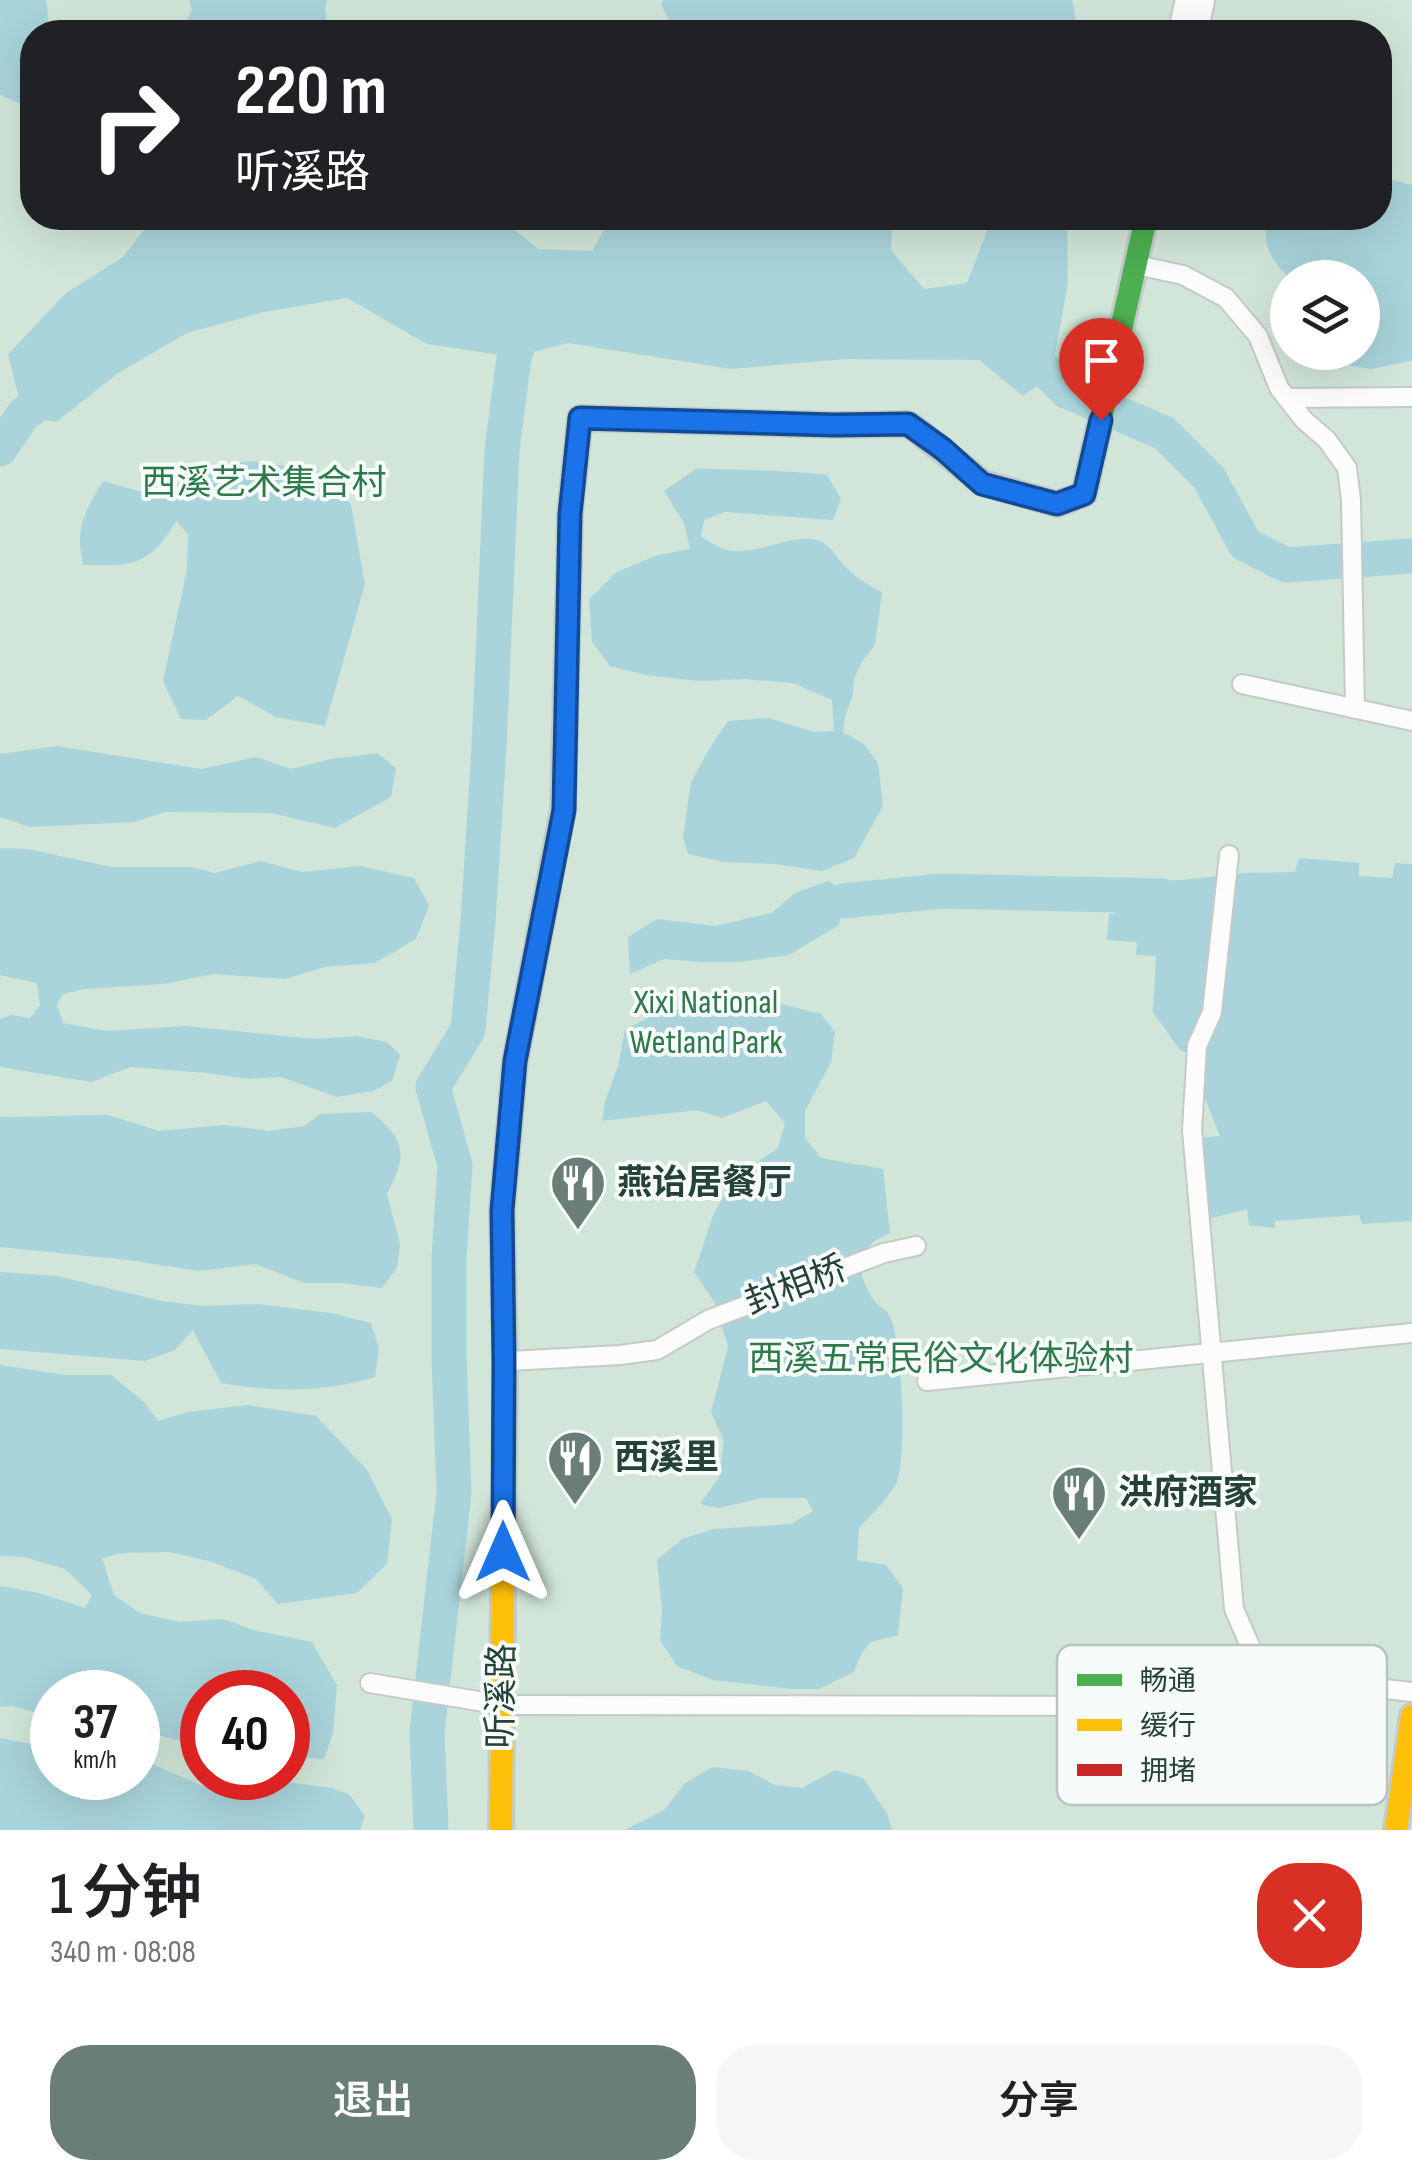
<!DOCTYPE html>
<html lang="zh">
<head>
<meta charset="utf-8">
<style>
	:root { --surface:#fff; --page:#f6f6f6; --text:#202124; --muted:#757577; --accent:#697e78 }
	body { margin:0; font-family:"Sofia Sans Condensed","Noto Sans SC",sans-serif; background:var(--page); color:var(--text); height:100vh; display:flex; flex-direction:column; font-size:38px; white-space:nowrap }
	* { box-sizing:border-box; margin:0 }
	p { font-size:32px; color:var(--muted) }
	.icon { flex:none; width:55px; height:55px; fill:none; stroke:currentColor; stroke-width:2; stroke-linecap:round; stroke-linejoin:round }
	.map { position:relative; height:1830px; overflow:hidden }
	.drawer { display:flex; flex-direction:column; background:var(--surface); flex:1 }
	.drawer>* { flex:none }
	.guide { position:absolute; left:20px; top:20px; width:1372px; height:210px; border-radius:40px; box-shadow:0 10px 40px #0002; background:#202124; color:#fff; overflow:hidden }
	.tools { position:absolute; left:1270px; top:260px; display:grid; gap:20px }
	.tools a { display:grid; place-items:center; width:110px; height:110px; border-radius:50%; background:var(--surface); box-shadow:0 10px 40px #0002; font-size:50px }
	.speed { position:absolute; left:30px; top:1670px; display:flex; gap:20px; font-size:50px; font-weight:700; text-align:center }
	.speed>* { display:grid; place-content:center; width:130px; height:130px; border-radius:50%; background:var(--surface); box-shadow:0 10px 40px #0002; line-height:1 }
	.speed small { font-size:25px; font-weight:400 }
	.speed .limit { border:15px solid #d22; background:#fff; color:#111 }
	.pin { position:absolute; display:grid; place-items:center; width:85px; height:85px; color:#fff; margin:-102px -42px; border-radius:50% 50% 50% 0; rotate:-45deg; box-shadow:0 0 10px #0007 }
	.pin .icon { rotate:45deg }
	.me { position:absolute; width:110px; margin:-55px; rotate:0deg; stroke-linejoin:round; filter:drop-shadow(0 0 8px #0008) }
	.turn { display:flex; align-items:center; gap:35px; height:210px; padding:0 50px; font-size:45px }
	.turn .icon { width:130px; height:130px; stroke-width:2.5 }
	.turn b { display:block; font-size:70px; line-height:85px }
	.round { display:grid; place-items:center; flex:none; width:105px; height:105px; border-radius:40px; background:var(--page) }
	.summary { display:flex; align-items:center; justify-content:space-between; height:170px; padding:0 50px }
	h1 { font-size:60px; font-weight:600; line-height:75px }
	.primary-button { display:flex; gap:20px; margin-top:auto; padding:20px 50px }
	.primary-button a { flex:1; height:115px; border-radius:40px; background:var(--accent); color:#fff; font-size:40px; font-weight:600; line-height:115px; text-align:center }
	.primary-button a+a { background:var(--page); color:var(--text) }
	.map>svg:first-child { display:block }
	.green { fill:#d1e6d8; fill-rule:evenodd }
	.water { fill:#a9d4db }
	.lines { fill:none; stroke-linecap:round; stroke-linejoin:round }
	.canal { stroke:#a9d4db; stroke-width:35 }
	.lane-casing { stroke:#c5cac8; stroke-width:22 }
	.street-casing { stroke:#c5cac8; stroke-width:42 }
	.fast-casing { stroke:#c3cbc8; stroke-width:28 }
	.slow-casing { stroke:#c3cbc8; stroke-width:28 }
	.jam-casing { stroke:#c3cbc8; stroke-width:28 }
	.lane { stroke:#fcfcfc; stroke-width:18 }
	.street { stroke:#fcfcfc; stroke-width:38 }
	.fast { stroke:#4caf50; stroke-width:22 }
	.slow { stroke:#ffc107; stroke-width:22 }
	.jam { stroke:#c62828; stroke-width:22 }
	.route-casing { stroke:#114b97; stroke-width:25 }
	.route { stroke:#1a73e8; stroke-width:18 }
	.labels { text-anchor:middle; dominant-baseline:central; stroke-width:8; stroke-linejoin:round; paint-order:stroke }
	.park-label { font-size:35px; fill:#2d7a4b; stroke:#f7fbf9 }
	.poi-label { font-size:35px; font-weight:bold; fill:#24423a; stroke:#f7fbf9; text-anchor:start }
	.street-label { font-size:35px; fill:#24423a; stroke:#f7fbf9 }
	.key { fill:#f7fbf9; stroke:#b8c4c0; stroke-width:2.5 }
	.key-label { font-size:28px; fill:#24423a }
</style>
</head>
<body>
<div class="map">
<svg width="1412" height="1830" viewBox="0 0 1412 1830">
	<rect width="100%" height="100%" fill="#e8edeb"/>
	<path class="green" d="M0,0H1412V1830H0ZM32,32H1380V218H32ZM1288,278H1362V352H1288ZM52,1692H138V1778H52ZM202,1692H288V1778H202Z"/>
	<g class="water">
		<path d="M0,0H46L50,32H32V109L0,95Z"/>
		<path d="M189,0H327L325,8L328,32H181L192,10Z"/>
		<path d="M663,0H1072L1078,32H675L661,4Z"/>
		<path d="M1380,177L1412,185V361L1371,369L1334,363L1330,353L1362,352V278L1288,277C1270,258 1261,244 1268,218H1380Z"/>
		<path d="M153,218H307V220L348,226L373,218H500L538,249L592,251L611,218H893L891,250L924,289L967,283L992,218H1067L1068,283L1051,376L1023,396L979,360L847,359L731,369L568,343L514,357L427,344L347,298L264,312L187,333L118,373L56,422L23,415L8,354L66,293L123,257Z"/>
		<path d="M253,461L330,473L351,505L365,584L325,726L276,717L238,696L206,720L181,719L163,681L187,570L188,534L176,521C150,566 133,566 84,565C73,531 86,509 103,481L159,497L191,491L217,465Z"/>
		<path d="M697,468C740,471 784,469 827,475L841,499L833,520L726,512L704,520L701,536C707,540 714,545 721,548C752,561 795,529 822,542C832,547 840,563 849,570C859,580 869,586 882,592L875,645L863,660L854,678L853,695L845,716L843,732L864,744L878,763L883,806L854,858L822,871L774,864L724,862L688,854L683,837L691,782L711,746L728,721L769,718L814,732L834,731L832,700L793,683L744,679L698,681L646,675L610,666L592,642L589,599L617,572L658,555L690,549L684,523L664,491Z"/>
		<path d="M57,746L201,769L256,757L291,769L331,759L377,753L396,768L391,797L335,828L271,813L164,812L135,822L30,827L0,817V754Z"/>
		<path d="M0,848L28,849L111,867H191L215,873L261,861L301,872L360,866L414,878L429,906L416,939L375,963L325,967L285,979L214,974L164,984L84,989L63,994L57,1005L63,1023L106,1031L186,1026L314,1039L357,1036L387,1042L400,1055L392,1081L373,1091L337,1097L281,1077L248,1079L206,1073L131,1067L91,1082L0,1067V1019L11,1015L30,1018L40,1005L37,983L0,975Z"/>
		<path d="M1299,858L1359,863V876L1392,878L1395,863L1412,864V1221L1362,1224L1359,1215L1275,1221V1228L1249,1225L1247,1209L1208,1219L1198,1138L1220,1136L1205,1099L1204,1063L1179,1049L1153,1012L1156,956L1136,955L1137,942L1107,940L1109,914H1115L1117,882L1183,880L1243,873L1295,872Z"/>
		<path d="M828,881L845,890L839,925L789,955L739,962H702L664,959L630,974L628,937L657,919L715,926L772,913L795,893Z"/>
		<path d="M763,999L821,1014L835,1032L831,1062L805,1111V1138L821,1158L883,1169L890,1233L873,1242L858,1263C863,1279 866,1292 878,1305C883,1310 886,1309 889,1315C903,1340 906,1450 898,1479C893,1494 870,1516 859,1528L857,1560L886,1565L903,1588L898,1635L871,1642L861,1654L854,1672L819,1689H792L713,1680L677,1666L660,1640L662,1609L657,1560L682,1539L714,1529L791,1524L813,1511L806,1498H762L719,1508L700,1504L719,1477L724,1441L711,1412L728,1347L715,1303L694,1272L713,1216L731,1180L778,1148L785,1123L766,1101L722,1118L697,1110L602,1121L605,1102L618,1066L625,1030L662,1010L718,1006L747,1015Z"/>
		<path d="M371,1112C407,1141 407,1155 387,1194L400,1244L397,1268L382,1288L342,1283H304L256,1264L199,1271L128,1260L0,1247V1117L108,1115L159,1131L225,1125L269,1131L304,1126L320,1114Z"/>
		<path d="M0,1272L57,1276L162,1301L204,1306L257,1304L331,1313L371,1323L379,1348L375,1377C321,1393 276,1392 221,1383L193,1330L175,1350L145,1361L0,1349Z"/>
		<path d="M0,1365L65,1375H111L144,1402L158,1421L188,1412L247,1405L316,1416L367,1470L392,1519L387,1564L357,1593L278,1604L256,1579L209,1561L168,1552L123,1553L102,1558L114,1595L140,1613L179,1622L224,1619L253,1630L312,1642L337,1685L333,1733L324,1759L288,1757V1692H202V1747L138,1730V1692H52V1717L12,1706L0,1707V1586L39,1593L85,1608L92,1595L65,1569L24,1557L0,1556Z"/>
		<path d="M0,1738L52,1748V1778H138V1758L219,1793L242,1796L267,1783L289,1782L332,1788L349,1794L365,1816L360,1830H0Z"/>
		<path d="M713,1767L748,1771L775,1785L802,1788L835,1770L863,1778L887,1813L892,1830H625L664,1810L685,1783Z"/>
	</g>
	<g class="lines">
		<g class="canal">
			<path d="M1012,351L1033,358L1066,391L1164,433L1209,478L1245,544L1286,565L1412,556"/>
			<path d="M0,449L23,415L61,386"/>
			<path d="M843,901L941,891L1162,896"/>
			<path d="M431,1830L427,1732L454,1493L449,1356V1257L455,1165L433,1087L468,1030L478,921L489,747L502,450L514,357L529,311"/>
		</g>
		<g class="lane-casing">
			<g id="lane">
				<path d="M1141,266L1183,275L1226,298L1258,336L1279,388L1304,420L1327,440L1347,468L1351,500L1355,709"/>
				<path d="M1287,398L1412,397"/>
				<path d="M1242,684L1412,721"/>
				<path d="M1229,855L1212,1012L1197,1046L1192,1130L1234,1609L1265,1680L1293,1679L1412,1692"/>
				<path d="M510,1361L620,1355L657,1350L708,1320L884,1253L916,1246"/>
				<path d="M927,1381L1412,1333"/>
				<path d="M370,1683L502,1705L1225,1706L1265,1680"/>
			</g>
		</g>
		<g class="street-casing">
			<path id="street" d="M1188,32L1195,0"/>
		</g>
		<g class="fast-casing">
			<path id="fast" d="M569,564L570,513L580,418L834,425L909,424L983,483L1057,504L1084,494L1146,218"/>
		</g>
		<g class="slow-casing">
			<g id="slow">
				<path d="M501,1830L505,1361L502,1210L515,1061L525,1009"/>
				<path d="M1396,1830L1412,1716"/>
			</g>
		</g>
		<g class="jam-casing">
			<path id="jam" d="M525,1009L563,810L569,564"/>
		</g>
		<use href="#lane" class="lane"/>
		<use href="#street" class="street"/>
		<use href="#fast" class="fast"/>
		<use href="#slow" class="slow"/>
		<use href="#jam" class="jam"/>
	</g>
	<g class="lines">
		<g class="route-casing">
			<path id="route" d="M503,1552L504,1361L502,1210L515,1061L564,810L570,514L580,418L834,425L908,424L943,449L982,484L1057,504L1084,494L1101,420"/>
		</g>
		<use href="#route" class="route"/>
	</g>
	<defs>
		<g id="restaurant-pin" transform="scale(2.875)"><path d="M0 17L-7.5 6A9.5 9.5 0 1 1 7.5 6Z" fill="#697e78" stroke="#f7fbf9"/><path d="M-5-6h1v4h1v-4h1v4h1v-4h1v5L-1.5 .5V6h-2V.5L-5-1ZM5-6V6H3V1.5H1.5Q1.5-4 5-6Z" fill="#fff"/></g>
	</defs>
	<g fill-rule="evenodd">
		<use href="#restaurant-pin" x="578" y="1183"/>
		<use href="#restaurant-pin" x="575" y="1458"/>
		<use href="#restaurant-pin" x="1079" y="1493"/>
	</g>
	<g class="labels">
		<g class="park-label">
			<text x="264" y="483">西溪艺术集合村</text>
			<text x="706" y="1002">Xixi National<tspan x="706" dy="40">Wetland Park</tspan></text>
			<text x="941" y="1359">西溪五常民俗文化体验村</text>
		</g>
		<g class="poi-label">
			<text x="617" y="1183">燕诒居餐厅</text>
			<text x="614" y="1458">西溪里</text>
			<text x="1118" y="1493">洪府酒家</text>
		</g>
		<g class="street-label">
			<text transform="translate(796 1286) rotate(-21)">封相桥</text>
			<text transform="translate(502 1696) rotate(-89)">听溪路</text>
		</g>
	</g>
	<rect x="1057" y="1645" width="330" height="160" rx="15" class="key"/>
	<rect x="1077" y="1674" width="45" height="12" fill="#4caf50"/>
	<rect x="1077" y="1719" width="45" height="12" fill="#ffc107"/>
	<rect x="1077" y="1764" width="45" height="12" fill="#c62828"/>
	<g class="key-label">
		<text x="1140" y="1690">畅通</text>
		<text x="1140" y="1735">缓行</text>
		<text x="1140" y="1780">拥堵</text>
	</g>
</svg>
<div class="tools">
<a><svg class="icon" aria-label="layers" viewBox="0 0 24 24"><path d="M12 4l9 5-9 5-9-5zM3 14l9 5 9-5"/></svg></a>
</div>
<div class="speed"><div>37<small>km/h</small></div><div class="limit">40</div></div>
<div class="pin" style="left:1101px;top:420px;background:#d93025"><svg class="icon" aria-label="arrive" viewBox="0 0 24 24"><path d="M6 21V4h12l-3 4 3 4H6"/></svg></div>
<svg class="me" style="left:503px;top:1552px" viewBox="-20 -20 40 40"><path d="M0-17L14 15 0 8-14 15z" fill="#1a73e8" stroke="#fff" stroke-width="4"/></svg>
<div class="guide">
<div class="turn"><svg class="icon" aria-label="right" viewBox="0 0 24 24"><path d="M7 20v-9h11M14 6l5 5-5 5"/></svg><div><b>220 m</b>听溪路</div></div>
</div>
</div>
<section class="drawer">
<div class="summary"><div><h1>1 分钟</h1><p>340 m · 08:08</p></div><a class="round" style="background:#d93025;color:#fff"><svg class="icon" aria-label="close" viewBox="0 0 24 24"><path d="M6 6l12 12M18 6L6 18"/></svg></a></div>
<div class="primary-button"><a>退出</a><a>分享</a></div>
</section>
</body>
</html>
